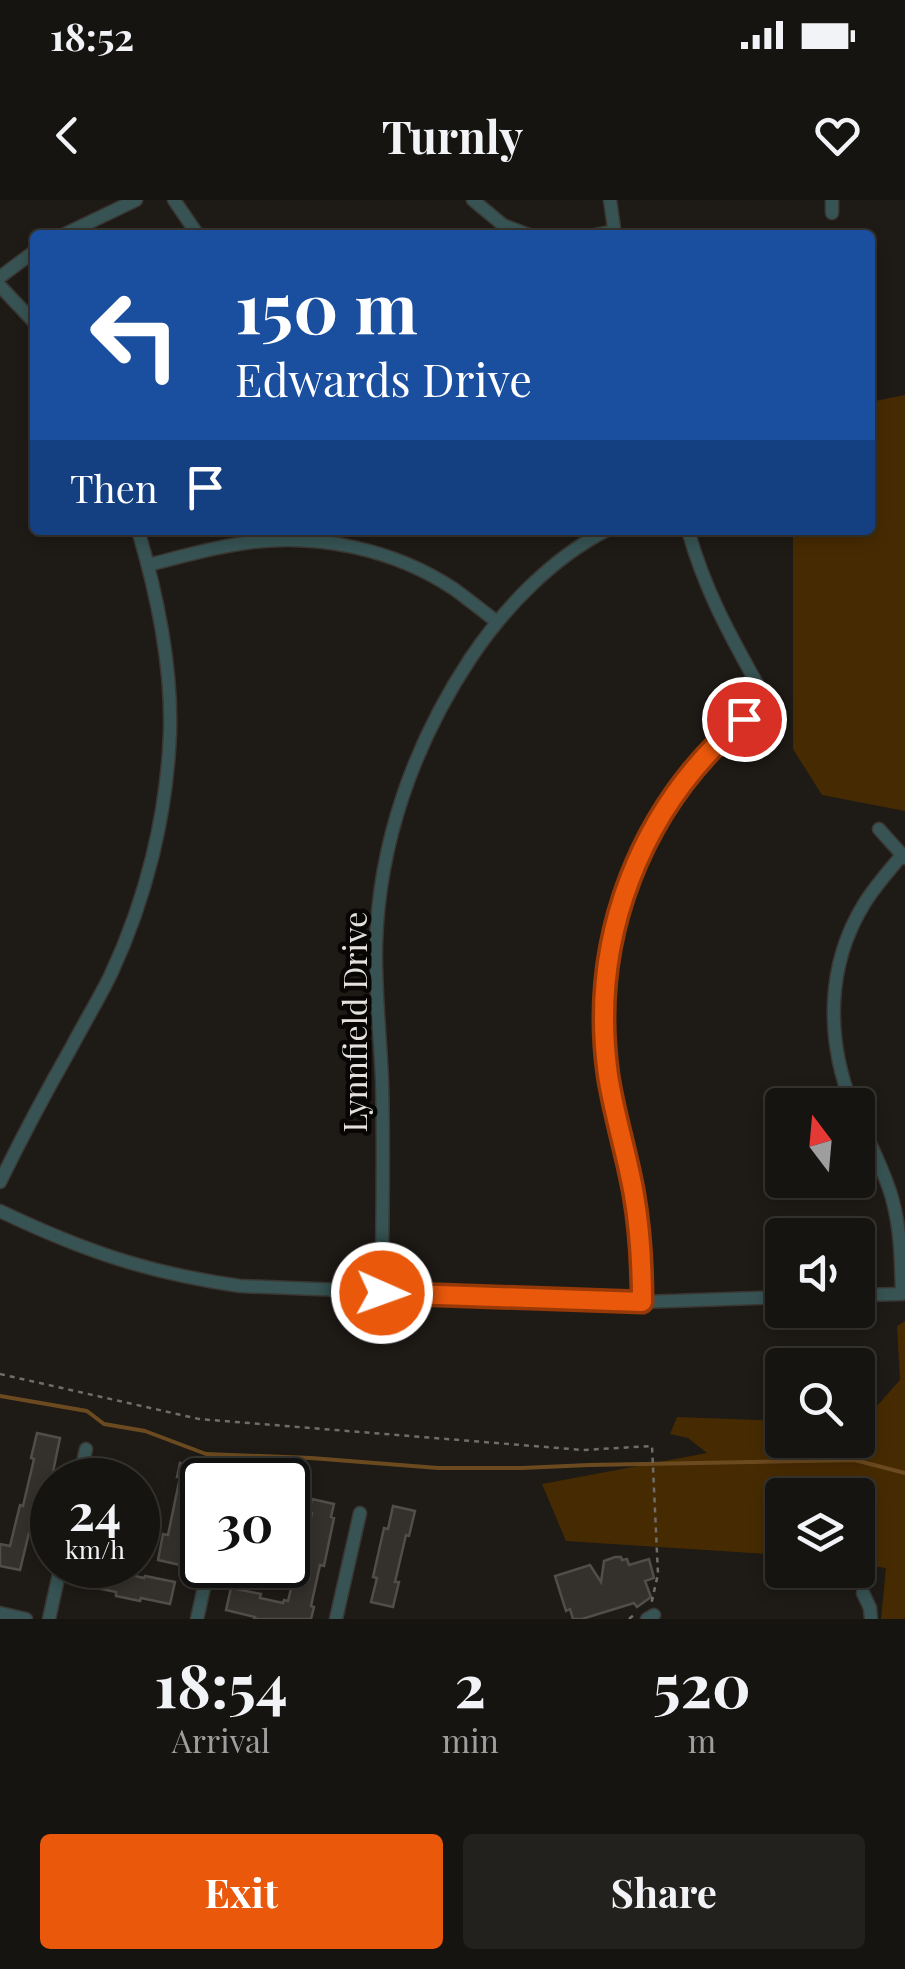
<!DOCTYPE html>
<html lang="en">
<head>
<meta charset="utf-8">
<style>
	:root { --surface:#161410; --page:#23211e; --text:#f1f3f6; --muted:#9e9e9f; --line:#353330; --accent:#ea580c }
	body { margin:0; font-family:"Playfair Display",serif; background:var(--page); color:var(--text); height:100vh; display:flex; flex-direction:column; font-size:38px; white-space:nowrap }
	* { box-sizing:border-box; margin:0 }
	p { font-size:32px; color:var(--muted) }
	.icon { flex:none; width:55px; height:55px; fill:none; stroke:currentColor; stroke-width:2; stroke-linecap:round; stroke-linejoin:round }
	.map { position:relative; height:1419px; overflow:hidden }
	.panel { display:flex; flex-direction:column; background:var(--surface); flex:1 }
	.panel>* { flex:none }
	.top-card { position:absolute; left:30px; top:30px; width:845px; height:305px; border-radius:10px; box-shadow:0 5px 15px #0003,0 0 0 2px var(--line); background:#1a4fa0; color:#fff; overflow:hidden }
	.needle { width:65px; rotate:344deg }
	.buttons { position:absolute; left:765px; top:888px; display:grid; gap:20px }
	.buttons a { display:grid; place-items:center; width:110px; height:110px; border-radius:10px; background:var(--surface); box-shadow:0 5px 15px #0003,0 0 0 2px var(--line); font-size:50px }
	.speed { position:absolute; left:30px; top:1258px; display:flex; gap:20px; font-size:50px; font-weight:700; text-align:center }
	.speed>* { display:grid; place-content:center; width:130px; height:130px; border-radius:50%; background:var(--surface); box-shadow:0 5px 15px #0003,0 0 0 2px var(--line); line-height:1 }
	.speed small { font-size:25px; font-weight:400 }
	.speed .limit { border:5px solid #111; border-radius:15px; background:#fff; color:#111 }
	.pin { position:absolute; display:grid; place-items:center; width:85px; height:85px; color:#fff; margin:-42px; border:5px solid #fff; border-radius:50%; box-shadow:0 2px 10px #0007 }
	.me { position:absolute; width:110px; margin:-55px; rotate:92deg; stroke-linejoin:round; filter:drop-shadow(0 0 8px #0008) }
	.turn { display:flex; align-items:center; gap:35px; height:210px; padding:0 40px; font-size:45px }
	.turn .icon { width:130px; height:130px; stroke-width:2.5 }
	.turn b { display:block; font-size:70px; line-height:85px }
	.then { display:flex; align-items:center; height:95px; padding:0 40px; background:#0003; gap:20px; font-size:38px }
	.eta { display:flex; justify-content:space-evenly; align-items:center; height:170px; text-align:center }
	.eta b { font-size:60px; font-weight:700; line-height:70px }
	.action { display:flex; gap:20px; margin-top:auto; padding:20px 40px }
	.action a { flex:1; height:115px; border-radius:10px; background:var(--accent); color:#fff; font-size:40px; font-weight:700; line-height:115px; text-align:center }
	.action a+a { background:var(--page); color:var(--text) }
	.status { display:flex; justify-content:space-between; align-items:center; height:70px; padding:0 50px; background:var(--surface); direction:ltr }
	.status svg { height:28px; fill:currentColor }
	header { display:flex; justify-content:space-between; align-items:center; height:130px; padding:0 40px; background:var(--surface); font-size:45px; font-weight:700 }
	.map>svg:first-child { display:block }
	.green { fill:#462b02 }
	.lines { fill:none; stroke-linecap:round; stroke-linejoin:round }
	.stream { stroke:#6c4a1f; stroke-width:4 }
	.building { fill:#34302c; stroke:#514d48; stroke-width:2.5 }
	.minor-casing { stroke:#3a3632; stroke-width:15 }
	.path { stroke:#706c69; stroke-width:2.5; stroke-dasharray:5 5; stroke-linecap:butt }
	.minor { stroke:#375353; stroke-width:12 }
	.route-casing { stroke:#983908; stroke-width:25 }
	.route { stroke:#ea580c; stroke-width:18 }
	.labels { text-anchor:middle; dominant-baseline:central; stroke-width:9; stroke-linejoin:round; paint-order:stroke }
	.street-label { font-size:32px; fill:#e3e0dd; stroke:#070604 }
</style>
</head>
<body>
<div class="status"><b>18:52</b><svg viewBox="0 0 49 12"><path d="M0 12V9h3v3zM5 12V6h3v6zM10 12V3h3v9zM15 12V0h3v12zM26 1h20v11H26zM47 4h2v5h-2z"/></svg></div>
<header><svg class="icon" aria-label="back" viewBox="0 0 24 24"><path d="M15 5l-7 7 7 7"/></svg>Turnly<svg class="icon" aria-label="heart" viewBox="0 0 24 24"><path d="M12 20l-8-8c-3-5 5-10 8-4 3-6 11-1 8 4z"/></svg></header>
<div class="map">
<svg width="905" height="1419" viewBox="0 0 905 1419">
	<rect width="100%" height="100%" fill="#1e1a16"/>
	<g class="green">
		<path d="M905,195V611L822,595L793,549V330H870V202Z"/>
		<path d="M905,1121V1419H881L886,1368L858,1364V1295H782V1355L566,1341L542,1284L707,1253L688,1238L670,1234L677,1217L782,1221V1240H858V1224H861L900,1180L897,1126Z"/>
	</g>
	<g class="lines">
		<path class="stream" d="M0,1196L87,1211L104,1224L145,1231L206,1254L311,1258L438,1268H522L589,1265L855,1260L905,1273"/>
	</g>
	<g class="building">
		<path d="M37,1233L60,1238L45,1311L42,1310L36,1334L29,1333L20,1370L0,1366V1344L10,1346L20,1305L23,1306L34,1259L31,1258Z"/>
		<path d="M180,1263L202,1268L199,1280L202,1281L189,1342L185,1341L180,1365L158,1360L163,1334L168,1335L180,1277H177Z"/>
		<path d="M312,1299L334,1304L331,1317L334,1318L324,1366L320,1365L311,1406L314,1407L311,1419H254L255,1417L226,1410L231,1388L261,1394L260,1398L283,1403L284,1400L288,1401L298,1359L302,1360L312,1313H309Z"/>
		<path d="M393,1306L415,1311L409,1336L406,1335L395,1382H399L393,1407L371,1402L377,1378L373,1377L384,1328L388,1329Z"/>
		<path d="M615,1357H621L622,1360L627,1359L629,1365L649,1359L654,1378L645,1381L651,1397L637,1407L634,1403L582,1419H573L570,1409L566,1411L555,1376L590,1365L601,1382L604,1361Z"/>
		<path d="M92,1365L122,1370V1373L144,1378L145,1376L175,1382L170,1404L141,1398L140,1401L116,1396V1392L87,1386Z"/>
	</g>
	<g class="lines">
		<g class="minor-casing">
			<g id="minor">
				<path d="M174,0L198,35"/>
				<path d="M473,0L503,25L529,35"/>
				<path d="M610,0L615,35"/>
				<path d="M832,13V0"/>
				<path d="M63,35L136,0"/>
				<path d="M595,35L614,31"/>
				<path d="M0,77L35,51"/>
				<path d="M0,86L35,123"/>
				<path d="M688,330C706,395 734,442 766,500L778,513"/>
				<path d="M148,365C180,357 213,347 246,343C317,333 394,349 454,389C469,400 483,411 497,422"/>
				<path d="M879,629L905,658"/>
				<path d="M852,905C826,838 826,766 864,704C875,686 889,671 902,655"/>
				<path d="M858,917C870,944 884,970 892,998C901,1030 901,1061 902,1094L858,1095"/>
				<path d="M0,982C22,937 46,892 71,848C84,823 99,799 111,774C146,699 167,615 170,532C172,465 157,394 138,330"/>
				<path d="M0,1011C84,1051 148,1073 240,1086L642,1102L782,1097"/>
				<path d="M382,1093C382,1022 384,951 382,880C380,835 375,789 376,744C379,642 414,544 470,459C504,408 552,358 607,330"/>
				<path d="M642,1102C642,1063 641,1025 633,987C626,955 616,923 611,891C591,774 622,652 699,562C719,539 743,520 766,500"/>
				<path d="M79,1280L86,1249"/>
				<path d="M863,1393L870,1408L871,1419"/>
				<path d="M0,1413L26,1419"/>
				<path d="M49,1419L61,1365"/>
				<path d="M197,1419L209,1365"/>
				<path d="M336,1419L360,1313"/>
				<path d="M647,1419L654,1415"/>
			</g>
		</g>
		<g class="path">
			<path d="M0,1174L199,1219L583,1250L652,1246L658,1374L651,1405"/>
			<path d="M629,1419L635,1414"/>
		</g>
		<use href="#minor" class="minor"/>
	</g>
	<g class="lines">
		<g class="route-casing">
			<path id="route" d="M382,1093L642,1102C642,1065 640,1030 634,995C627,954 614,915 608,875C589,739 640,607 744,519"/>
		</g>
		<use href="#route" class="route"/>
	</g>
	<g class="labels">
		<g class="street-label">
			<text transform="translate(353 822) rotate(-90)">Lynnfield Drive</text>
		</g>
	</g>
</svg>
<div class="buttons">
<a><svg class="needle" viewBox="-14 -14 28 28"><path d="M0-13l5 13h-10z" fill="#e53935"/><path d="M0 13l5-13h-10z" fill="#9e9e9f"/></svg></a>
<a><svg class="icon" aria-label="sound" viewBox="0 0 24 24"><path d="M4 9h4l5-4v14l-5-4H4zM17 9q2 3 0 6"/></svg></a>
<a><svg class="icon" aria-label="search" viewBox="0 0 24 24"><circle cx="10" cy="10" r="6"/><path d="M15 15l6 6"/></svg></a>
<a><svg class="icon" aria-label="layers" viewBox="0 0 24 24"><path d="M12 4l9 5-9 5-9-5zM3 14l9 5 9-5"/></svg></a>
</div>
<div class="speed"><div>24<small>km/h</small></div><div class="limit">30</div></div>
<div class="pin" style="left:744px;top:519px;background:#d93025"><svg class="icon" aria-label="arrive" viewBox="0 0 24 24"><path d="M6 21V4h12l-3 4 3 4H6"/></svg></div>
<svg class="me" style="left:382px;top:1093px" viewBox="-20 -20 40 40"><circle r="17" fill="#ea580c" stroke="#fff" stroke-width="3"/><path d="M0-11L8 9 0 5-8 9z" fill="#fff"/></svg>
<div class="top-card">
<div class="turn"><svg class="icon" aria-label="left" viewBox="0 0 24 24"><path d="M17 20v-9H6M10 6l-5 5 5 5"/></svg><div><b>150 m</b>Edwards Drive</div></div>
<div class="then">Then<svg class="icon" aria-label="arrive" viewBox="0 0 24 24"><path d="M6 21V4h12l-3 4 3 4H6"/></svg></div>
</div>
</div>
<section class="panel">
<div class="eta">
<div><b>18:54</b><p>Arrival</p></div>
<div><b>2</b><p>min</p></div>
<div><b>520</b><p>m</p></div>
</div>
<div class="action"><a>Exit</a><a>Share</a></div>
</section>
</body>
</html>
